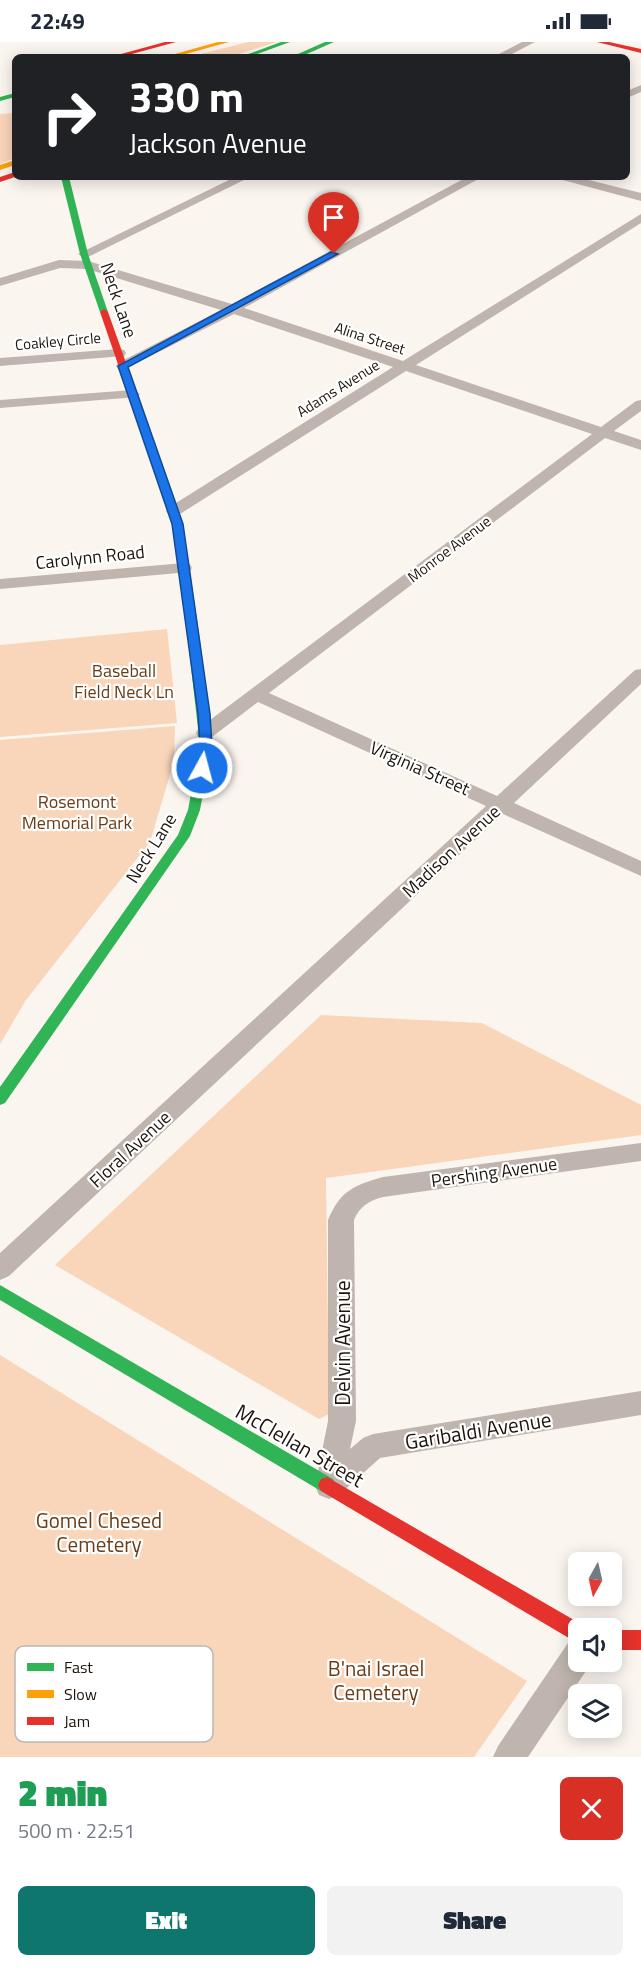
<!DOCTYPE html>
<html lang="en">
<head>
<meta charset="utf-8">
<style>
	:root { --surface:#fff; --page:#f2f2f3; --text:#1f2937; --muted:#747a83; --accent:#0f766e }
	body { margin:0; font-family:"Titillium Web",sans-serif; background:var(--page); color:var(--text); height:100vh; display:flex; flex-direction:column; font-size:22px; white-space:nowrap }
	* { box-sizing:border-box; margin:0 }
	p { font-size:20px; color:var(--muted) }
	.icon { flex:none; width:33px; height:33px; fill:none; stroke:currentColor; stroke-width:2; stroke-linecap:round; stroke-linejoin:round }
	.map { position:relative; height:1715px; overflow:hidden }
	.details { display:flex; flex-direction:column; background:var(--surface); flex:1 }
	.details>* { flex:none }
	.top-card { position:absolute; left:12px; top:12px; width:618px; height:126px; border-radius:9px; box-shadow:0 3px 15px #0003; background:#202124; color:#fff; overflow:hidden }
	.needle { width:39px; rotate:188deg }
	.controls { position:absolute; left:568px; top:1510px; display:grid; gap:12px }
	.controls a { display:grid; place-items:center; width:54px; height:54px; border-radius:9px; background:var(--surface); box-shadow:0 3px 15px #0003; font-size:30px }
	.pin { position:absolute; display:grid; place-items:center; width:51px; height:51px; color:#fff; margin:-62px -26px; border-radius:50% 50% 50% 0; rotate:-45deg; box-shadow:0 0 6px #0007 }
	.pin .icon { rotate:45deg }
	.me { position:absolute; width:66px; margin:-33px; rotate:7deg; stroke-linejoin:round; filter:drop-shadow(0 0 4px #0008) }
	.turn { display:flex; align-items:center; gap:21px; height:126px; padding:0 18px; font-size:27px }
	.turn .icon { width:78px; height:78px; stroke-width:2.5 }
	.turn b { display:block; font-size:42px; line-height:51px }
	.round { display:grid; place-items:center; flex:none; width:63px; height:63px; border-radius:9px; background:var(--page) }
	.overview { display:flex; align-items:center; justify-content:space-between; height:102px; padding:0 18px }
	h1 { font-size:36px; font-weight:800; line-height:45px; color:#1e9e55 }
	.button { display:flex; gap:12px; margin-top:auto; padding:12px 18px }
	.button a { flex:1; height:69px; border-radius:9px; background:var(--accent); color:#fff; font-size:24px; font-weight:800; line-height:69px; text-align:center }
	.button a+a { background:var(--page); color:var(--text) }
	.status { display:flex; justify-content:space-between; align-items:center; height:42px; padding:0 30px; background:var(--surface); direction:ltr }
	.status svg { height:16px; fill:currentColor }
	.map>svg:first-child { display:block }
	.green { fill:#f9d5ba }
	.lines { fill:none; stroke-linecap:round; stroke-linejoin:round }
	.street { fill:#c0b5ae; fill-rule:evenodd }
	.fast { fill:#30b455; fill-rule:evenodd }
	.slow { fill:#ff9f0a; fill-rule:evenodd }
	.jam { fill:#e5322d; fill-rule:evenodd }
	.route { fill:#1a73e8; stroke:#114b97; stroke-width:1.5 }
	.labels { text-anchor:middle; dominant-baseline:central; stroke-width:4.5; stroke-linejoin:round; paint-order:stroke }
	.far-street-label { font-size:15px; fill:#1d140e; stroke:#fff }
	.street-label { font-size:18px; fill:#1d140e; stroke:#fff }
	.park-label { font-size:18px; fill:#6b3d17; stroke:#fff }
	.near-street-label { font-size:21px; fill:#1d140e; stroke:#fff }
	.near-park-label { font-size:21px; fill:#6b3d17; stroke:#fff }
	.key { fill:#fff; stroke:#bbb8b7; stroke-width:1.5 }
	.key-label { font-size:16px; fill:#1d140e }
</style>
</head>
<body>
<div class="status"><b>22:49</b><svg viewBox="0 0 49 12"><path d="M0 12V9h3v3zM5 12V6h3v6zM10 12V3h3v9zM15 12V0h3v12zM26 1h20v11H26zM47 4h2v5h-2z"/></svg></div>
<div class="map">
<svg width="641" height="1715" viewBox="0 0 641 1715">
	<rect width="100%" height="100%" fill="#fbf5f0"/>
	<g class="green">
		<path d="M248,0H277L229,15H189Z"/>
		<path d="M15,71V116L0,122V72Z"/>
		<path d="M167,587L177,681L0,695V603Z"/>
		<path d="M175,684L174,719L150,800L26,958L0,1002V698Z"/>
		<path d="M321,973L482,981L641,1063V1093L326,1136L329,1372L319,1377L55,1223Z"/>
		<path d="M0,1313L527,1639L474,1715H0Z"/>
	</g>
	<g class="lines">
		<g class="street">
			<path d="M522,0H535L506,15H493Z"/>
			<path d="M641,43V50L627,56V49Z"/>
			<path d="M235,135H250L88,215L84,216L78,212Z"/>
			<path d="M467,135H482L244,266L403,319L641,172V181L416,323L601,385L636,359L641,358V369L614,389L641,398V408L605,396L269,651L497,754L635,628L641,627V642L514,761L641,819V834L503,772L9,1234L0,1238V1211L486,764L258,660L212,695H198L196,691L198,687L592,392L406,329L180,472H168L166,469L168,466L393,325L234,272L123,328L118,327L116,324L118,321L221,268L87,227L60,226L0,244V236L59,218L88,219L232,262Z"/>
			<path d="M557,135H577L641,151V159L559,137Z"/>
			<path d="M119,307L124,308L126,311L124,314L0,324V316Z"/>
			<path d="M133,348L140,352L138,355L0,366V358Z"/>
			<path d="M184,521L190,522L192,526L190,530L0,547V537Z"/>
			<path d="M641,1101V1119L383,1155C370,1158 359,1165 354,1178L356,1379L350,1407L363,1396L373,1392L641,1349V1373L380,1416L339,1453L329,1457L319,1453L315,1444L328,1379V1178C340,1149 354,1143 383,1135Z"/>
			<path d="M579,1597V1620H591L590,1623L528,1715H493L498,1704L568,1601Z"/>
		</g>
		<g class="fast">
			<path d="M281,0H290L249,15H240Z"/>
			<path d="M325,0H334L300,15H291Z"/>
			<path d="M15,51V55L0,59V55Z"/>
			<path d="M61,135H69L88,212L108,270L107,272L100,270L80,212Z"/>
			<path d="M194,596L200,599L212,704L200,768L190,794L5,1061L0,1063V1045L178,793L188,768L200,704L188,599Z"/>
			<path d="M0,1243L333,1437L336,1443L333,1449L327,1451L321,1449L0,1258Z"/>
		</g>
		<g class="slow">
			<path d="M218,0H229L175,15H164Z"/>
			<path d="M15,118V123L0,128V123Z"/>
		</g>
		<g class="jam">
			<path d="M165,0H176L121,15H110Z"/>
			<path d="M597,0H609L641,7V11Z"/>
			<path d="M15,130V135L0,140V135Z"/>
			<path d="M104,267L108,270L183,482L200,599L198,601L194,602L188,599L173,482L100,270Z"/>
			<path d="M327,1435L586,1585L587,1587H579V1602L321,1449L318,1443L321,1437Z"/>
			<rect x="612" y="1588" width="29" height="20"/>
		</g>
	</g>
	<path class="route" d="M331,210L338,212L128,325L183,482L210,672L212,704L209,726L202,730L196,726L200,704L198,672L172,482L118,324Z"/>
	<g class="labels">
		<g class="far-street-label">
			<text transform="translate(370 296) rotate(18)">Alina Street</text>
			<text transform="translate(58 299) rotate(-5)">Coakley Circle</text>
			<text transform="translate(338 346) rotate(-32)">Adams Avenue</text>
			<text transform="translate(449 507) rotate(-37)">Monroe Avenue</text>
		</g>
		<g class="street-label">
			<text transform="translate(119 258) rotate(71)">Neck Lane</text>
			<text transform="translate(90 515) rotate(-6)">Carolynn Road</text>
			<text transform="translate(420 726) rotate(24)">Virginia Street</text>
			<text transform="translate(151 806) rotate(-58)">Neck Lane</text>
			<text transform="translate(451 809) rotate(-43)">Madison Avenue</text>
			<text transform="translate(130 1107) rotate(-43)">Floral Avenue</text>
			<text transform="translate(494 1130) rotate(-8)">Pershing Avenue</text>
		</g>
		<g class="park-label">
			<text x="124" y="628">Baseball<tspan x="124" dy="21">Field Neck Ln</tspan></text>
			<text x="77" y="759">Rosemont<tspan x="77" dy="21">Memorial Park</tspan></text>
		</g>
		<g class="near-street-label">
			<text transform="translate(342 1301) rotate(-90)">Delvin Avenue</text>
			<text transform="translate(478 1388) rotate(-9)">Garibaldi Avenue</text>
			<text transform="translate(300 1403) rotate(30)">McClellan Street</text>
		</g>
		<g class="near-park-label">
			<text x="99" y="1478">Gomel Chesed<tspan x="99" dy="24">Cemetery</tspan></text>
			<text x="376" y="1626">B'nai Israel<tspan x="376" dy="24">Cemetery</tspan></text>
		</g>
	</g>
	<rect x="15" y="1604" width="198" height="96" rx="9" class="key"/>
	<rect x="27" y="1621" width="27" height="8" fill="#30b455"/>
	<rect x="27" y="1648" width="27" height="8" fill="#ff9f0a"/>
	<rect x="27" y="1675" width="27" height="8" fill="#e5322d"/>
	<g class="key-label">
		<text x="64" y="1631">Fast</text>
		<text x="64" y="1658">Slow</text>
		<text x="64" y="1685">Jam</text>
	</g>
</svg>
<div class="controls">
<a><svg class="needle" viewBox="-14 -14 28 28"><path d="M0-13l5 13h-10z" fill="#e53935"/><path d="M0 13l5-13h-10z" fill="#747a83"/></svg></a>
<a><svg class="icon" aria-label="sound" viewBox="0 0 24 24"><path d="M4 9h4l5-4v14l-5-4H4zM17 9q2 3 0 6"/></svg></a>
<a><svg class="icon" aria-label="layers" viewBox="0 0 24 24"><path d="M12 4l9 5-9 5-9-5zM3 14l9 5 9-5"/></svg></a>
</div>
<div class="pin" style="left:334px;top:212px;background:#d93025"><svg class="icon" aria-label="arrive" viewBox="0 0 24 24"><path d="M6 21V4h12l-3 4 3 4H6"/></svg></div>
<svg class="me" style="left:202px;top:726px" viewBox="-20 -20 40 40"><circle r="17" fill="#1a73e8" stroke="#fff" stroke-width="3"/><path d="M0-11L8 9 0 5-8 9z" fill="#fff"/></svg>
<div class="top-card">
<div class="turn"><svg class="icon" aria-label="right" viewBox="0 0 24 24"><path d="M7 20v-9h11M14 6l5 5-5 5"/></svg><div><b>330 m</b>Jackson Avenue</div></div>
</div>
</div>
<section class="details">
<div class="overview"><div><h1>2 min</h1><p>500 m · 22:51</p></div><a class="round" style="background:#d93025;color:#fff"><svg class="icon" aria-label="close" viewBox="0 0 24 24"><path d="M6 6l12 12M18 6L6 18"/></svg></a></div>
<div class="button"><a>Exit</a><a>Share</a></div>
</section>
</body>
</html>
